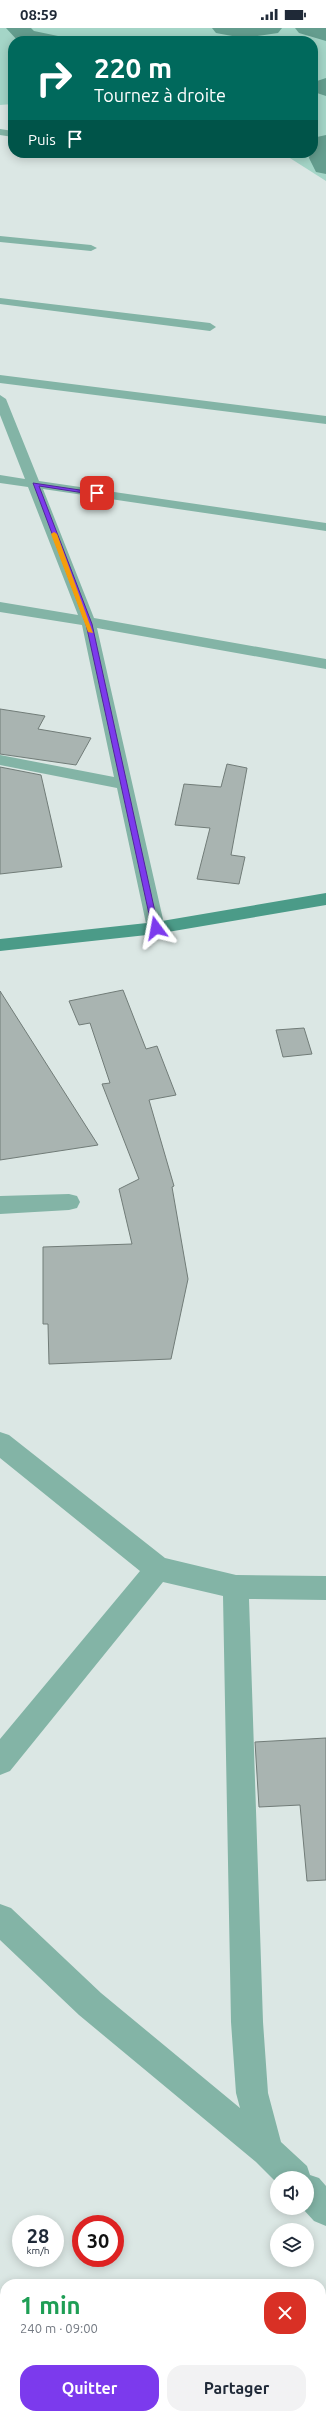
<!DOCTYPE html>
<html lang="fr">
<head>
<meta charset="utf-8">
<style>
	:root { --surface:#fff; --page:#f2f2f3; --text:#1f2937; --muted:#747a83; --accent:#7c3aed }
	body { margin:0; font-family:Ubuntu,sans-serif; background:var(--page); color:var(--text); height:100vh; display:flex; flex-direction:column; font-size:15px; white-space:nowrap }
	* { box-sizing:border-box; margin:0 }
	p { font-size:13px; color:var(--muted) }
	.icon { flex:none; width:22px; height:22px; fill:none; stroke:currentColor; stroke-width:2; stroke-linecap:round; stroke-linejoin:round }
	.map { position:relative; flex:1; overflow:hidden }
	.side { position:absolute; left:0px; top:2251px; width:326px; height:140px; display:flex; flex-direction:column; background:var(--surface); border-radius:16px 16px 0 0; box-shadow:0 2px 10px #0003 }
	.side>* { flex:none }
	.hud { position:absolute; left:8px; top:8px; width:310px; height:122px; border-radius:16px; box-shadow:0 2px 10px #0003; background:#00695c; color:#fff; overflow:hidden }
	.buttons { position:absolute; left:270px; top:2143px; display:grid; gap:8px }
	.buttons a { display:grid; place-items:center; width:44px; height:44px; border-radius:50%; background:var(--surface); box-shadow:0 2px 10px #0003; font-size:20px }
	.speed { position:absolute; left:12px; top:2187px; display:flex; gap:8px; font-size:20px; font-weight:700; text-align:center }
	.speed>* { display:grid; place-content:center; width:52px; height:52px; border-radius:50%; background:var(--surface); box-shadow:0 2px 10px #0003; line-height:1 }
	.speed small { font-size:10px; font-weight:400 }
	.speed .limit { border:6px solid #d22; background:#fff; color:#111 }
	.pin { position:absolute; display:grid; place-items:center; width:34px; height:34px; color:#fff; margin:-17px; border-radius:8px; box-shadow:0 2px 6px #0006 }
	.me { position:absolute; width:44px; margin:-22px; rotate:347deg; stroke-linejoin:round; filter:drop-shadow(0 0 3px #0008) }
	.turn { display:flex; align-items:center; gap:14px; height:84px; padding:0 20px; font-size:18px }
	.turn .icon { width:52px; height:52px; stroke-width:2.5 }
	.turn b { display:block; font-size:28px; line-height:34px }
	.then { display:flex; align-items:center; height:38px; padding:0 20px; background:#0003; gap:8px; font-size:15px }
	.round { display:grid; place-items:center; flex:none; width:42px; height:42px; border-radius:16px; background:var(--page) }
	.summary { display:flex; align-items:center; justify-content:space-between; height:68px; padding:0 20px }
	h1 { font-size:24px; font-weight:700; line-height:30px; color:#1e9e55 }
	.primary-button { display:flex; gap:8px; margin-top:auto; padding:8px 20px }
	.primary-button a { flex:1; height:46px; border-radius:16px; background:var(--accent); color:#fff; font-size:16px; font-weight:700; line-height:46px; text-align:center }
	.primary-button a+a { background:var(--page); color:var(--text) }
	.status { display:flex; justify-content:space-between; align-items:center; height:28px; padding:0 20px; background:var(--surface); direction:ltr }
	.status svg { height:11px; fill:currentColor }
	.map>svg:first-child { display:block }
	.green { fill:#a4d5c7 }
	.lines { fill:none; stroke-linecap:round; stroke-linejoin:round }
	.river { fill:#649d8e; fill-rule:evenodd }
	.building { fill:#a9b4b1; stroke:#717c78 }
	.minor { fill:#83b4a6; fill-rule:evenodd }
	.secondary { fill:#4b9b88; fill-rule:evenodd }
	.route { fill:#7c3aed; stroke:#51269a }
	.slow { fill:#f59e0b }
</style>
</head>
<body>
<div class="status"><b>08:59</b><svg viewBox="0 0 49 12"><path d="M0 12V9h3v3zM5 12V6h3v6zM10 12V3h3v9zM15 12V0h3v12zM26 1h20v11H26zM47 4h2v5h-2z"/></svg></div>
<div class="map">
<svg width="326" height="2391" viewBox="0 0 326 2391">
	<rect width="100%" height="100%" fill="#dbe7e4"/>
	<g class="green">
		<path d="M0,0H326V153L282,125H313V13H13V76L0,77Z"/>
		<path d="M326,2296V2391H0V2380L5,2379V2386H321V2297Z"/>
	</g>
	<g class="lines">
		<g class="river">
			<path d="M6,0H31L34,3L58,8L62,13H18Z"/>
			<path d="M212,0H282L278,5L243,10L216,5Z"/>
			<path d="M295,0H326V13L299,5Z"/>
			<path d="M326,50V68L317,65L313,58L317,53Z"/>
			<path d="M326,107V146L316,144L309,130L310,125H313V114L317,109Z"/>
		</g>
	</g>
	<g class="building">
		<path d="M0,681L45,688L38,701L91,710L76,737L0,726Z"/>
		<path d="M227,736L247,740L231,827L245,829L239,856L197,851L210,800L175,797L184,756L221,759Z"/>
		<path d="M0,739L41,747L62,839L0,846Z"/>
		<path d="M123,962L146,1021L157,1018L176,1067L149,1072L174,1158L172,1159L188,1251L171,1331L49,1336L48,1296H43V1219L132,1216L119,1161L139,1151L102,1056L110,1055L90,995L79,997L69,973Z"/>
		<path d="M0,963L98,1117L0,1132Z"/>
		<path d="M304,1000L312,1026L283,1029L276,1002Z"/>
		<path d="M326,1710V1852L307,1853L300,1777L259,1779L255,1714Z"/>
	</g>
	<g class="lines">
		<g class="minor">
			<path d="M0,101L13,103V109L0,107Z"/>
			<path d="M0,208L91,217L97,220L91,223L0,214Z"/>
			<path d="M0,270L210,295L216,299L210,303L0,276Z"/>
			<path d="M0,347L326,388V396L0,355Z"/>
			<path d="M0,367L6,371L39,453L326,495V503L43,461L94,590L326,631V641L97,600L165,900L163,904L156,906L149,904L147,900L117,760L0,737V727L114,749L82,597L0,584V574L78,587L28,459L0,455V447L25,451L0,387Z"/>
			<path d="M69,1166L77,1168L80,1174L77,1180L69,1182L0,1186V1168Z"/>
			<path d="M0,1404L9,1407L165,1530L236,1547L326,1548V1572L249,1571L263,1994L268,2065L281,2114L307,2138L310,2147L319,2150L326,2158V2198L314,2193L302,2180H307V2150H277V2155L256,2134L79,1987L0,1912V1876L11,1880L101,1965L240,2080L236,2065L231,1994L223,1568L163,1554L10,1743L0,1747V1711L140,1543L0,1430Z"/>
		</g>
		<path class="secondary" d="M326,865V877L156,906L0,923V911L156,894Z"/>
	</g>
	<path class="route" d="M33,455L100,465L97,467L39,458L92,596L159,902L152,900L86,596Z"/>
	<path class="slow" d="M54,504L57,506L93,605L88,604L51,506Z"/>
</svg>
<div class="buttons">
<a><svg class="icon" aria-label="sound" viewBox="0 0 24 24"><path d="M4 9h4l5-4v14l-5-4H4zM17 9q2 3 0 6"/></svg></a>
<a><svg class="icon" aria-label="layers" viewBox="0 0 24 24"><path d="M12 4l9 5-9 5-9-5zM3 14l9 5 9-5"/></svg></a>
</div>
<div class="speed"><div>28<small>km/h</small></div><div class="limit">30</div></div>
<div class="pin" style="left:97px;top:465px;background:#d93025"><svg class="icon" aria-label="arrive" viewBox="0 0 24 24"><path d="M6 21V4h12l-3 4 3 4H6"/></svg></div>
<svg class="me" style="left:156px;top:900px" viewBox="-20 -20 40 40"><path d="M0-17L14 15 0 8-14 15z" fill="#7c3aed" stroke="#fff" stroke-width="4"/></svg>
<div class="hud">
<div class="turn"><svg class="icon" aria-label="right" viewBox="0 0 24 24"><path d="M7 20v-9h11M14 6l5 5-5 5"/></svg><div><b>220 m</b>Tournez à droite</div></div>
<div class="then">Puis<svg class="icon" aria-label="arrive" viewBox="0 0 24 24"><path d="M6 21V4h12l-3 4 3 4H6"/></svg></div>
</div>
<section class="side">
<div class="summary"><div><h1>1 min</h1><p>240 m · 09:00</p></div><a class="round" style="background:#d93025;color:#fff"><svg class="icon" aria-label="close" viewBox="0 0 24 24"><path d="M6 6l12 12M18 6L6 18"/></svg></a></div>
<div class="primary-button"><a>Quitter</a><a>Partager</a></div>
</section>
</div>
</body>
</html>
